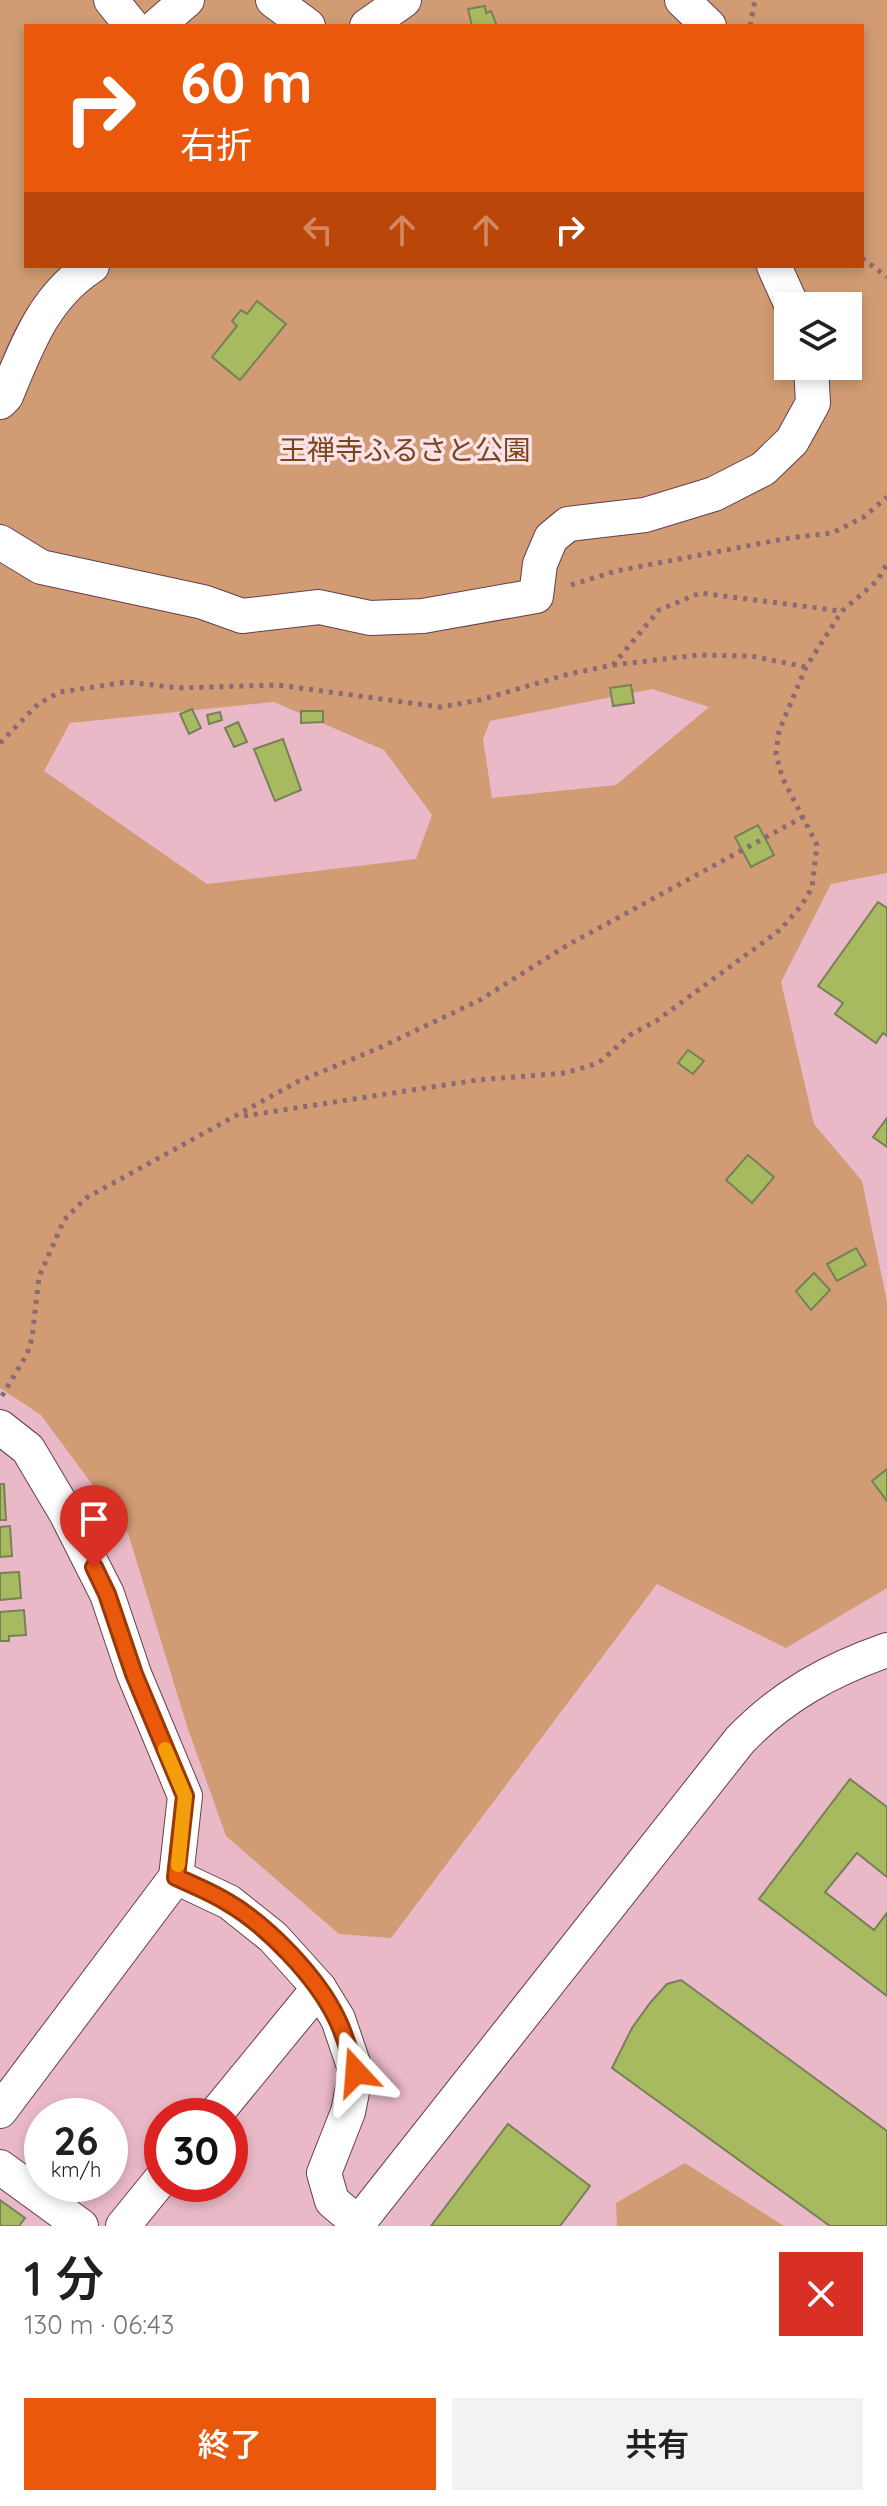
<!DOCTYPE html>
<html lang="ja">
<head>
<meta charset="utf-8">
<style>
	:root { --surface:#fff; --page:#f2f2f2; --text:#202124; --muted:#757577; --accent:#ea580c }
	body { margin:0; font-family:Quicksand,"Noto Sans JP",sans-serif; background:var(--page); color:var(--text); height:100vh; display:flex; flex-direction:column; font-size:30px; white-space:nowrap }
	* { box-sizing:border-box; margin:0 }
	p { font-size:26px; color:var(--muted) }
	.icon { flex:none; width:44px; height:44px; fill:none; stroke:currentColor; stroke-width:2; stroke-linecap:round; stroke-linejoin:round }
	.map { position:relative; height:2226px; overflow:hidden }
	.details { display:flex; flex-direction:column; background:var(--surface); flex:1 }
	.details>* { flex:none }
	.top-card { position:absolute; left:24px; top:24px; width:840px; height:244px; border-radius:0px; box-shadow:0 4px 12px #0003; background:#ea580c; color:#fff; overflow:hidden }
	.fabs { position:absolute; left:774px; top:292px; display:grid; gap:16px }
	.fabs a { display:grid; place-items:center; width:88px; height:88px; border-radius:0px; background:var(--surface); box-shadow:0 4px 12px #0003; font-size:40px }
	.speed { position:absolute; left:24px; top:2098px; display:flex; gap:16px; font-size:40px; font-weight:700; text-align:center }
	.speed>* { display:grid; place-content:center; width:104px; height:104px; border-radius:50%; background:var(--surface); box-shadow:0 4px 12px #0003; line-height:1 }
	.speed small { font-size:20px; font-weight:400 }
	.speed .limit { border:12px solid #d22; background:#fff; color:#111 }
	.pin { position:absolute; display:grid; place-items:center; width:68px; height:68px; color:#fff; margin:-82px -34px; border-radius:50% 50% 50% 0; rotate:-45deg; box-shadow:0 0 8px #0007 }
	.pin .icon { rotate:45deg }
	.me { position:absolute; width:88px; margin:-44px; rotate:341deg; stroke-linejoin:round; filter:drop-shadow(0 0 6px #0008) }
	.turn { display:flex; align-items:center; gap:28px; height:168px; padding:0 24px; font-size:36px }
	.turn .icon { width:104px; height:104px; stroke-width:2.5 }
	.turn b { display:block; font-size:56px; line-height:68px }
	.lanes { display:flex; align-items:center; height:76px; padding:0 24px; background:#0003; justify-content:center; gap:40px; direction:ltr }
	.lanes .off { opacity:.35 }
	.round { display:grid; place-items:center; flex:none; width:84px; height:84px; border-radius:0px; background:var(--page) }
	.headline { display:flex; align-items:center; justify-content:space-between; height:136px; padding:0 24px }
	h1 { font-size:48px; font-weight:600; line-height:60px }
	.action { display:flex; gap:16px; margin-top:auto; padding:16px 24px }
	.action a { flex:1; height:92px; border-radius:0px; background:var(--accent); color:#fff; font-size:32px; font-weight:600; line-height:92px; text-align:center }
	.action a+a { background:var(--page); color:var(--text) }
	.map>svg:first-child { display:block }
	.green { fill:#d19c73; fill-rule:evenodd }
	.building { fill:#a8ba60; stroke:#778058; stroke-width:2 }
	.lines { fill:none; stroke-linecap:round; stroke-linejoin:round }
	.minor-casing { stroke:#673f4c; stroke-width:36 }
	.path { stroke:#8c6a75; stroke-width:5; stroke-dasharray:4 6; stroke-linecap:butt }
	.minor { stroke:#fff; stroke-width:34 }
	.route-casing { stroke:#983908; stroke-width:20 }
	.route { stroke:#ea580c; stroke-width:14 }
	.slow { stroke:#f59e0b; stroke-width:14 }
	.labels { text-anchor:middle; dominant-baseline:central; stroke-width:7; stroke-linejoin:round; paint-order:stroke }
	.park-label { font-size:28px; fill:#78461a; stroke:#fbe2e9 }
</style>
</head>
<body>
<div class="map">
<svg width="887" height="2226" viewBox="0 0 887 2226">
	<rect width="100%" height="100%" fill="#eab9c8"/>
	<g class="green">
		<path d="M0,0H887V873L831,884L781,982L814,1124L862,1181L887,1302V1588L786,1648L657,1584L391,1938L339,1934L226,1836L187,1726L128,1533L41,1415L0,1388ZM26,26H862V266H26ZM788,306H848V366H788ZM652,689L709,707L616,785L492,798L483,739L490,721ZM274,702L384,750L432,815L416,859L207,884L44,771L70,723Z"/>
		<path d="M685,2163L784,2226H617L616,2203Z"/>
	</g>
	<g class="building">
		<path d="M485,6L486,13L491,11L497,26H472L468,9Z"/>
		<path d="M257,301L286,324L240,380L212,357L237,326L232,321L241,310L247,314Z"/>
		<path d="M631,685L634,703L613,706L610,688Z"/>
		<path d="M192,709L201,728L189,734L180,714Z"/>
		<path d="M301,711H323V722L301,723Z"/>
		<path d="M220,712L222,720L209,724L207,715Z"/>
		<path d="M238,722L247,742L234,747L225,728Z"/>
		<path d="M283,739L301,790L275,801L254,749Z"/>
		<path d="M758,825L774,855L751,867L735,837Z"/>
		<path d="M878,902L887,908V1036L883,1033L876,1043L835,1014L843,1003L818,986Z"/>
		<path d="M688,1050L704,1061L693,1074L678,1063Z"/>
		<path d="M887,1118V1147L873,1137Z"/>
		<path d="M748,1155L774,1177L752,1203L726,1180Z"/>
		<path d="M856,1248L866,1265L837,1281L827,1264Z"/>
		<path d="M814,1273L830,1290L811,1310L796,1291Z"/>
		<path d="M887,1469V1501L872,1481Z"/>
		<path d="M0,1484H4L6,1520H0Z"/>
		<path d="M10,1526L12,1556L0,1557V1527Z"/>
		<path d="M19,1572L21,1598L0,1600V1573Z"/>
		<path d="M24,1610L26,1635L9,1636V1641H0V1612Z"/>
		<path d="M850,1779L887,1807V1877L857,1853L825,1892L874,1930L887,1913V1996L759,1899Z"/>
		<path d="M681,1980L887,2131V2226H830L612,2068L632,2028L650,2003L667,1984Z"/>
		<path d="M508,2124L590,2186L560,2226H431Z"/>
		<path d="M0,2200L25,2218L19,2226H0Z"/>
	</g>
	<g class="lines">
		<g class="minor-casing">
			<g id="minor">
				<path d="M111,0L132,26"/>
				<path d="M273,0L308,26"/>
				<path d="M682,0L709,26"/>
				<path d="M157,26L187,0"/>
				<path d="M367,26L404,0"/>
				<path d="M774,266L792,306"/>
				<path d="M0,402L6,396C27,345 44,297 92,266"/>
				<path d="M0,542L41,567L203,602L242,616L319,607L370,618L423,616L536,596L540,564L551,538L568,524L645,515L714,494L763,469L792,441L813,403L811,366"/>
				<path d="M0,1427L28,1449L66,1513L107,1594L134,1674L185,1796L176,1877L0,2111"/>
				<path d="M176,1877L229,1902L273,1937L319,1988L338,2019L356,2072L348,2112L324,2173L332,2201L358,2223"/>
				<path d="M214,2116L319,1988"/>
				<path d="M0,2167L81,2226"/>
				<path d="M123,2226L162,2178"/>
				<path d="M356,2226L740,1740C782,1696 830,1670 887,1650"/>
			</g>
		</g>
		<g class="path">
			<path d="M750,26L755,0"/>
			<path d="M862,258L887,277"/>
			<path d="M571,585L616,571L789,538L832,533L864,517L887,497"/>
			<path d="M613,665L699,655L751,656L806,667"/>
			<path d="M0,743L38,704L60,692L127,682L179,688L278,685L440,707L480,700L569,674L613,665L659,610L700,593L841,611"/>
			<path d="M244,1116L477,1080L565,1073L592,1065L602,1060L630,1035L656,1021L780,930L801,906L812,888L817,845L782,777L776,754L779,731L806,667L842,611L877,581L887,564"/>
			<path d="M2,1396L27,1354L32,1338L39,1277L64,1220L86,1198L297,1082L379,1048L480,1000L566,946L803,817"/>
		</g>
		<use href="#minor" class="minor"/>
	</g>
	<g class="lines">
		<g class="route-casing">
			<path id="route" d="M94,1567L107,1594L134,1674L185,1796L176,1877C193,1885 211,1892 227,1902C267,1925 317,1977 337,2019C345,2035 350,2055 356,2072"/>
		</g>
		<use href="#route" class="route"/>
		<path class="slow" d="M165,1749L185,1796L178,1865"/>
	</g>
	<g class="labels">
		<g class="park-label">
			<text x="405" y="449">王禅寺ふるさと公園</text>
		</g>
	</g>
</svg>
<div class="fabs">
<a><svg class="icon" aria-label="layers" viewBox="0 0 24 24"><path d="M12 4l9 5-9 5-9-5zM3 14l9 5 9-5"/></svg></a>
</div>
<div class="speed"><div>26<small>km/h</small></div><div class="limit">30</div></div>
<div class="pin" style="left:94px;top:1567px;background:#d93025"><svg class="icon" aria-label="arrive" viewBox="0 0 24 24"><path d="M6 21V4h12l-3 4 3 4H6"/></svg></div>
<svg class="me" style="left:356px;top:2072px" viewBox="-20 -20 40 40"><path d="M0-17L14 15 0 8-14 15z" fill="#ea580c" stroke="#fff" stroke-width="4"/></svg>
<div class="top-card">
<div class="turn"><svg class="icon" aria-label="right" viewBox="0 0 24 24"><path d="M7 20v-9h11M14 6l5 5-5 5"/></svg><div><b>60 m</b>右折</div></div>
<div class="lanes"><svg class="icon off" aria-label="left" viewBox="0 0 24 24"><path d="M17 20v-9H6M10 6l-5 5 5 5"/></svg><svg class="icon off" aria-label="ahead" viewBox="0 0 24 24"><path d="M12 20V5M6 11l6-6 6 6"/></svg><svg class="icon off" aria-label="ahead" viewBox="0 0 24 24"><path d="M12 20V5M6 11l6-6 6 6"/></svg><svg class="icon" aria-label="right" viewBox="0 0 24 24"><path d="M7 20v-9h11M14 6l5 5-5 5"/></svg></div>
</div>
</div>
<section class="details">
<div class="headline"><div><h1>1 分</h1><p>130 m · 06:43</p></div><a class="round" style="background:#d93025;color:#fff"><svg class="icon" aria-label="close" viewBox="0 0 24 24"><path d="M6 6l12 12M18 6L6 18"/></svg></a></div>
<div class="action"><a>終了</a><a>共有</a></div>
</section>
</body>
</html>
